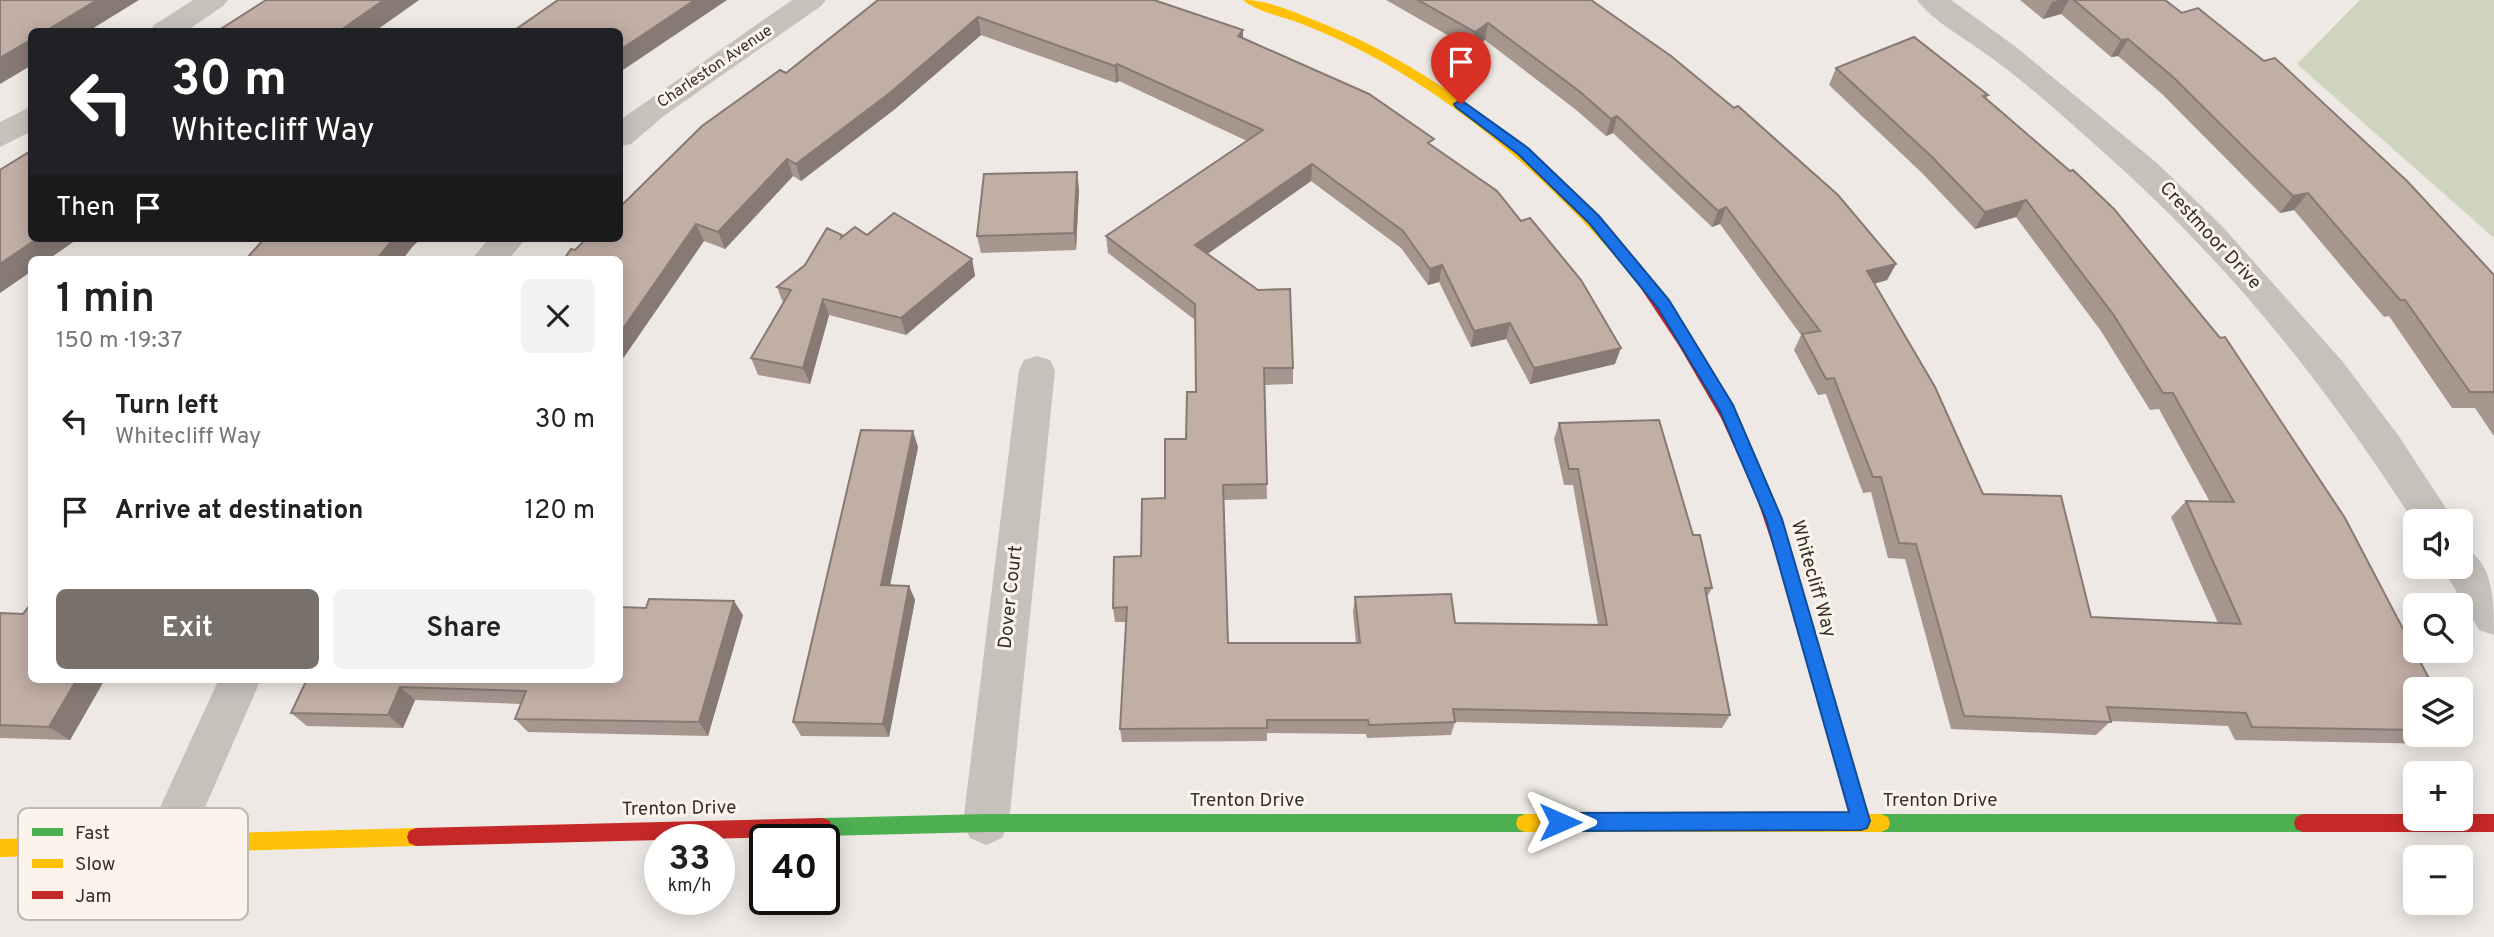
<!DOCTYPE html>
<html lang="en">
<head>
<meta charset="utf-8">
<style>
	:root { --surface:#fff; --page:#f2f2f2; --text:#222; --muted:#767676; --accent:#78706b }
	body { margin:0; font-family:Overpass,sans-serif; background:var(--page); color:var(--text); height:100vh; display:flex; flex-direction:column; font-size:26px; white-space:nowrap }
	* { box-sizing:border-box; margin:0 }
	p { font-size:23px; color:var(--muted) }
	.icon { flex:none; width:38px; height:38px; fill:none; stroke:currentColor; stroke-width:2; stroke-linecap:round; stroke-linejoin:round }
	.map { position:relative; flex:1; overflow:hidden }
	.drawer { position:absolute; left:28px; top:256px; width:595px; height:427px; display:flex; flex-direction:column; background:var(--surface); border-radius:10px; box-shadow:0 4px 18px #0003 }
	.drawer>* { flex:none }
	.hud { position:absolute; left:28px; top:28px; width:595px; height:214px; border-radius:10px; box-shadow:0 4px 18px #0003; background:#202124; color:#fff; overflow:hidden }
	.buttons { position:absolute; left:2403px; top:509px; display:grid; gap:14px }
	.buttons a { display:grid; place-items:center; width:70px; height:70px; border-radius:10px; background:var(--surface); box-shadow:0 4px 18px #0003; font-size:35px }
	.speed { position:absolute; left:644px; top:824px; display:flex; gap:14px; font-size:35px; font-weight:700; text-align:center }
	.speed>* { display:grid; place-content:center; width:91px; height:91px; border-radius:50%; background:var(--surface); box-shadow:0 4px 18px #0003; line-height:1 }
	.speed small { font-size:18px; font-weight:400 }
	.speed .limit { border:4px solid #111; border-radius:10px; background:#fff; color:#111 }
	.pin { position:absolute; display:grid; place-items:center; width:60px; height:60px; color:#fff; margin:-72px -30px; border-radius:50% 50% 50% 0; rotate:-45deg; box-shadow:0 0 7px #0007 }
	.pin .icon { rotate:45deg }
	.me { position:absolute; width:77px; margin:-38px; rotate:90deg; stroke-linejoin:round; filter:drop-shadow(0 0 5px #0008) }
	.turn { display:flex; align-items:center; gap:24px; height:147px; padding:0 28px; font-size:32px }
	.turn .icon { width:91px; height:91px; stroke-width:2.5 }
	.turn b { display:block; font-size:49px; line-height:60px }
	.then { display:flex; align-items:center; height:66px; padding:0 28px; background:#0003; gap:14px; font-size:26px }
	.round { display:grid; place-items:center; flex:none; width:74px; height:74px; border-radius:10px; background:var(--page) }
	.summary { display:flex; align-items:center; justify-content:space-between; height:119px; padding:0 28px }
	h1 { font-size:42px; font-weight:600; line-height:52px }
	.action { display:flex; gap:14px; margin-top:auto; padding:14px 28px }
	.action a { flex:1; height:80px; border-radius:10px; background:var(--accent); color:#fff; font-size:28px; font-weight:600; line-height:80px; text-align:center }
	.action a+a { background:var(--page); color:var(--text) }
	ul { padding:0; list-style:none }
	li { display:flex; align-items:center; gap:21px; height:91px; padding:0 28px }
	li div { flex:1 }
	li b { display:block; font-size:26px }
	li em { font-style:normal }
	.map>svg:first-child { display:block }
	.green { fill:#cfd4be }
	.lines { fill:none; stroke-linecap:round; stroke-linejoin:round }
	.street { fill:#c7c1bc; fill-rule:evenodd }
	.fast { fill:#4caf50; fill-rule:evenodd }
	.slow { fill:#ffc107; fill-rule:evenodd }
	.jam { fill:#c62828; fill-rule:evenodd }
	.wall { fill:#a6968e }
	.shaded-wall { fill:#877a74 }
	.building { fill:#c1aea5; stroke:#877a74; stroke-width:2 }
	.route { fill:#1a73e8; stroke:#114b97; stroke-width:2 }
	.labels { text-anchor:middle; dominant-baseline:central; stroke-width:6; stroke-linejoin:round; paint-order:stroke }
	.far-street-label { font-size:16px; fill:#392f2a; stroke:#faf4eb }
	.street-label { font-size:19px; fill:#392f2a; stroke:#faf4eb }
	.key { fill:#faf4eb; stroke:#c0b9b1; stroke-width:2 }
	.key-label { font-size:19px; fill:#392f2a }
</style>
</head>
<body>
<div class="map">
<svg width="2494" height="937" viewBox="0 0 2494 937">
	<rect width="100%" height="100%" fill="#eee9e4"/>
	<path class="green" d="M2360,0H2494V238L2297,64Z"/>
	<g class="lines">
		<g class="street">
			<path d="M193,0H228L223,6L185,32H149L154,25Z"/>
			<path d="M792,0H826L821,6L665,115L631,144L620,146V120Z"/>
			<path d="M1917,0H1951L2016,47L2157,163L2222,226L2343,362L2398,435L2455,522H2415V524C2329,389 2230,265 2110,158C2072,124 2034,89 1993,59C1971,42 1932,21 1917,0Z"/>
			<path d="M32,106V131L0,147V122Z"/>
			<path d="M489,238H526L509,259H472Z"/>
			<path d="M1037,356L1050,360L1055,370L1009,823L1002,838L986,845L970,838L963,823L1019,370L1024,360Z"/>
			<path d="M2460,546C2494,559 2494,601 2494,635L2479,630L2442,567H2460Z"/>
			<path d="M219,679H261L183,858L167,864L151,858L144,842Z"/>
		</g>
		<g class="fast">
			<path d="M1791,570L1797,572L1799,577L1870,821L1868,827L1861,830L1854,827L1852,821L1783,577L1785,572Z"/>
			<path d="M986,814H1525L1532,817L1534,823L1532,829L1525,832H986L823,836L816,833L814,827L816,821L823,818Z"/>
			<path d="M1881,814H2303L2310,817L2312,823L2310,829L2303,832H1881L1874,829L1872,823L1874,817Z"/>
		</g>
		<g class="slow">
			<path d="M1243,0C1268,0 1291,11 1314,20C1444,70 1549,163 1640,265L1642,269L1640,273H1630C1557,189 1477,115 1379,60C1354,46 1328,34 1302,24C1284,17 1257,12 1243,0Z"/>
			<path d="M1525,814H1881L1888,817L1890,823L1888,829L1881,832H1525L1518,829L1516,823L1518,817Z"/>
			<path d="M416,828L423,831L425,837L423,843L416,846L0,857V839Z"/>
		</g>
		<g class="jam">
			<path d="M1635,264L1640,265C1710,365 1764,460 1799,577L1797,582L1791,584L1785,582L1755,493L1721,418L1679,346L1628,269Z"/>
			<path d="M2303,814H2415V819H2460V814H2494V832H2303L2296,829L2294,823L2296,817Z"/>
			<path d="M823,818L830,821L832,827L830,833L823,836L416,846L409,843L407,837L409,831L416,828Z"/>
		</g>
	</g>
	<g class="wall">
		<path d="M878,0L1243,39L1433,146L1615,364L1530,384L1506,339L1471,347L1439,282L1428,285L1401,248L1311,181L1207,254L1293,368V384L1264,385L1267,499L1224,500L1228,643H1356L1353,612L1355,597L1455,623L1598,625L1573,485H1564L1554,439L1559,423L1693,535L1712,588L1707,597L1730,715L1722,728L1455,722L1451,735L1367,738L1366,734L1267,733V741L1122,742L1120,729L1126,622H1115L1113,608L1141,556L1165,498L1186,439L1196,392L1195,320L1108,253L1106,236L1247,141L1119,81L1116,83L981,35L895,109L801,181L793,176L725,249L704,241L624,357L575,250L786,73Z"/>
		<path d="M1386,0H1591L1896,264L1887,280L1874,284L1983,494L2091,617L2218,623L2171,517L2186,501L2210,502L2159,409L2150,410L2101,331L2016,217L1975,229L1922,173L1829,85L1836,68L1988,95L1986,99L2415,690V735H2451L2436,744L2235,740L2228,726L2111,721L2096,735L1951,729L1905,559L1888,558L1871,492L1863,493L1826,394L1818,395L1794,350L1801,335L1720,224L1712,227L1613,133L1606,136L1575,109L1485,40L1472,49Z"/>
		<path d="M2020,0H2165L2494,275V436L2475,408H2452L2389,316L2384,317L2294,210L2280,213L2162,94L2118,56L2111,57L2061,14L2043,19Z"/>
		<path d="M1079,189L1076,250L981,253L977,236Z"/>
		<path d="M842,235L843,237L867,235L972,259L975,276L906,335L829,315L810,384L758,375L751,358L783,303L777,287Z"/>
		<path d="M918,447L890,585L909,586L915,600L889,737L801,736L793,722Z"/>
		<path d="M0,613L23,614L32,679H105L70,740L0,738Z"/>
		<path d="M743,615L708,736L528,732L515,719L521,704L415,700L403,728L307,726L291,713L307,679Z"/>
	</g>
	<g class="shaded-wall">
		<path d="M97,0H139L87,32H44Z"/>
		<path d="M384,0H419L374,32H338Z"/>
		<path d="M695,0H727L620,72V50Z"/>
		<path d="M2059,0H2069L2061,14L2043,19L2052,2Z"/>
		<path d="M978,17L981,35L895,109L801,181L796,164Z"/>
		<path d="M1488,23L1485,40L1472,49L1475,32Z"/>
		<path d="M1243,30V48L1238,36Z"/>
		<path d="M32,39V65L0,84V58Z"/>
		<path d="M2128,39L2118,56L2111,57L2121,40Z"/>
		<path d="M1117,64L1119,81L1116,83L1115,66Z"/>
		<path d="M1617,116L1613,133L1606,136L1611,119Z"/>
		<path d="M787,159L793,176L725,249L718,232Z"/>
		<path d="M1312,164L1311,181L1196,262L1195,245Z"/>
		<path d="M1077,172L1079,189L1076,250L1074,233Z"/>
		<path d="M2308,193L2294,210L2280,213L2293,196Z"/>
		<path d="M2026,200L2016,217L1975,229L1985,212Z"/>
		<path d="M1726,207L1720,224L1712,227L1718,211Z"/>
		<path d="M696,224L704,241L624,357L620,361V333Z"/>
		<path d="M38,238H79L49,259H32V271L0,293V264Z"/>
		<path d="M394,238H422L413,246L403,259H377Z"/>
		<path d="M972,259L975,276L906,335L901,318Z"/>
		<path d="M1896,264L1887,280L1858,288L1867,271Z"/>
		<path d="M1442,265L1439,282L1428,285L1430,269Z"/>
		<path d="M823,299L829,315L810,384L803,368Z"/>
		<path d="M1510,323L1506,339L1471,347L1474,331Z"/>
		<path d="M1621,348L1615,364L1530,384L1534,368Z"/>
		<path d="M913,431L918,447L887,600L881,585Z"/>
		<path d="M909,586L915,600L889,737L883,724Z"/>
		<path d="M734,601L743,615L708,736L699,722Z"/>
		<path d="M77,679H105L70,740L49,727Z"/>
		<path d="M400,687L415,700L403,728L388,715Z"/>
	</g>
	<g class="building">
		<path d="M0,0H97L44,32H32V39L0,58Z"/>
		<path d="M266,0H384L338,32H216Z"/>
		<path d="M558,0H695L620,50V32H512Z"/>
		<path d="M878,0H1154L1243,30L1238,36L1369,94L1434,139L1428,143L1497,191L1521,221L1530,218L1581,280L1621,348L1534,368L1510,323L1474,331L1442,265L1430,269L1403,231L1312,164L1195,245L1258,290L1290,289L1293,368H1264L1267,484L1223,485L1228,643H1360L1355,597L1451,594L1455,623L1607,625L1578,469H1569L1559,423L1659,420L1693,535H1700L1712,588H1705L1730,715L1453,709L1455,722L1369,725L1368,720H1267V728L1120,729L1127,607L1113,608L1114,557L1141,556L1142,499L1165,498V439H1186L1187,392H1196L1195,304L1106,236L1263,130L1117,64L1115,66L978,17L891,92L796,164L787,159L718,232L696,224L620,333V259H564L571,249L575,250L587,238H620V207L702,126L780,70L786,73Z"/>
		<path d="M1418,0H1591L1671,56L1734,108L1738,106L1838,195L1896,264L1867,271L1935,387L1983,494L2061,496L2091,617L2241,624L2186,501L2234,502L2173,393H2163L2113,314L2026,200L1985,212L1931,156L1836,68L1914,37L1988,95L1983,96L2070,171L2073,170L2114,209L2220,338L2225,337L2345,518L2435,690H2415V730L2252,727L2246,713L2107,707L2111,722L1964,716L1916,544L1899,543L1881,477H1873L1834,378L1826,379L1802,334L1820,331L1726,207L1718,211L1617,116L1611,119L1579,91L1488,23L1475,32Z"/>
		<path d="M2074,0H2165L2182,13L2198,8L2264,61L2275,58L2408,182L2494,275V393L2493,392H2470L2405,300H2400L2308,193L2293,196L2173,77L2128,39L2121,40Z"/>
		<path d="M32,150V238H38L0,264V170Z"/>
		<path d="M1077,172L1074,233L977,236L984,174Z"/>
		<path d="M894,213L972,259L901,318L823,299L803,368L751,358L791,290L777,287L805,265L827,228L842,235L841,238L855,227L867,235Z"/>
		<path d="M265,238H394L377,259H246Z"/>
		<path d="M861,430L913,431L881,585L909,586L883,724L793,722Z"/>
		<path d="M649,599L734,601L699,722L515,719L526,691L400,687L388,715L291,713L307,679H620V607L646,608Z"/>
		<path d="M32,602V679H77L49,727L0,725V613L23,614Z"/>
	</g>
	<path class="route" d="M1461,100L1528,148L1599,216L1669,300L1733,405L1782,519L1870,821L1867,828L1861,830L1560,831L1553,828L1551,822L1553,816L1560,813L1849,812L1766,519L1720,411L1658,308L1589,223L1518,154L1456,107L1454,104Z"/>
	<g class="labels">
		<g class="far-street-label">
			<text transform="translate(715 67) rotate(-34)">Charleston Avenue</text>
		</g>
		<g class="street-label">
			<text transform="translate(2210 236) rotate(47)">Crestmoor Drive</text>
			<text transform="translate(1813 579) rotate(74)">Whitecliff Way</text>
			<text transform="translate(1011 597) rotate(-84)">Dover Court</text>
			<text x="1247" y="801">Trenton Drive</text>
			<text x="1940" y="801">Trenton Drive</text>
			<text transform="translate(679 809) rotate(-1)">Trenton Drive</text>
		</g>
	</g>
	<rect x="18" y="808" width="230" height="112" rx="10" class="key"/>
	<rect x="32" y="828" width="31" height="8" fill="#4caf50"/>
	<rect x="32" y="859" width="31" height="9" fill="#ffc107"/>
	<rect x="32" y="891" width="31" height="8" fill="#c62828"/>
	<g class="key-label">
		<text x="75" y="839">Fast</text>
		<text x="75" y="870">Slow</text>
		<text x="75" y="902">Jam</text>
	</g>
</svg>
<div class="buttons">
<a><svg class="icon" aria-label="sound" viewBox="0 0 24 24"><path d="M4 9h4l5-4v14l-5-4H4zM17 9q2 3 0 6"/></svg></a>
<a><svg class="icon" aria-label="search" viewBox="0 0 24 24"><circle cx="10" cy="10" r="6"/><path d="M15 15l6 6"/></svg></a>
<a><svg class="icon" aria-label="layers" viewBox="0 0 24 24"><path d="M12 4l9 5-9 5-9-5zM3 14l9 5 9-5"/></svg></a>
<a>+</a>
<a>−</a>
</div>
<div class="speed"><div>33<small>km/h</small></div><div class="limit">40</div></div>
<div class="pin" style="left:1461px;top:104px;background:#d93025"><svg class="icon" aria-label="arrive" viewBox="0 0 24 24"><path d="M6 21V4h12l-3 4 3 4H6"/></svg></div>
<svg class="me" style="left:1560px;top:822px" viewBox="-20 -20 40 40"><path d="M0-17L14 15 0 8-14 15z" fill="#1a73e8" stroke="#fff" stroke-width="4"/></svg>
<div class="hud">
<div class="turn"><svg class="icon" aria-label="left" viewBox="0 0 24 24"><path d="M17 20v-9H6M10 6l-5 5 5 5"/></svg><div><b>30 m</b>Whitecliff Way</div></div>
<div class="then">Then<svg class="icon" aria-label="arrive" viewBox="0 0 24 24"><path d="M6 21V4h12l-3 4 3 4H6"/></svg></div>
</div>
<section class="drawer">
<div class="summary"><div><h1>1 min</h1><p>150 m · 19:37</p></div><a class="round"><svg class="icon" aria-label="close" viewBox="0 0 24 24"><path d="M6 6l12 12M18 6L6 18"/></svg></a></div>
<ul>
<li><svg class="icon" aria-label="left" viewBox="0 0 24 24"><path d="M17 20v-9H6M10 6l-5 5 5 5"/></svg><div><b>Turn left</b><p>Whitecliff Way</p></div><em>30 m</em></li>
<li><svg class="icon" aria-label="arrive" viewBox="0 0 24 24"><path d="M6 21V4h12l-3 4 3 4H6"/></svg><div><b>Arrive at destination</b></div><em>120 m</em></li>
</ul>
<div class="action"><a>Exit</a><a>Share</a></div>
</section>
</div>
</body>
</html>
